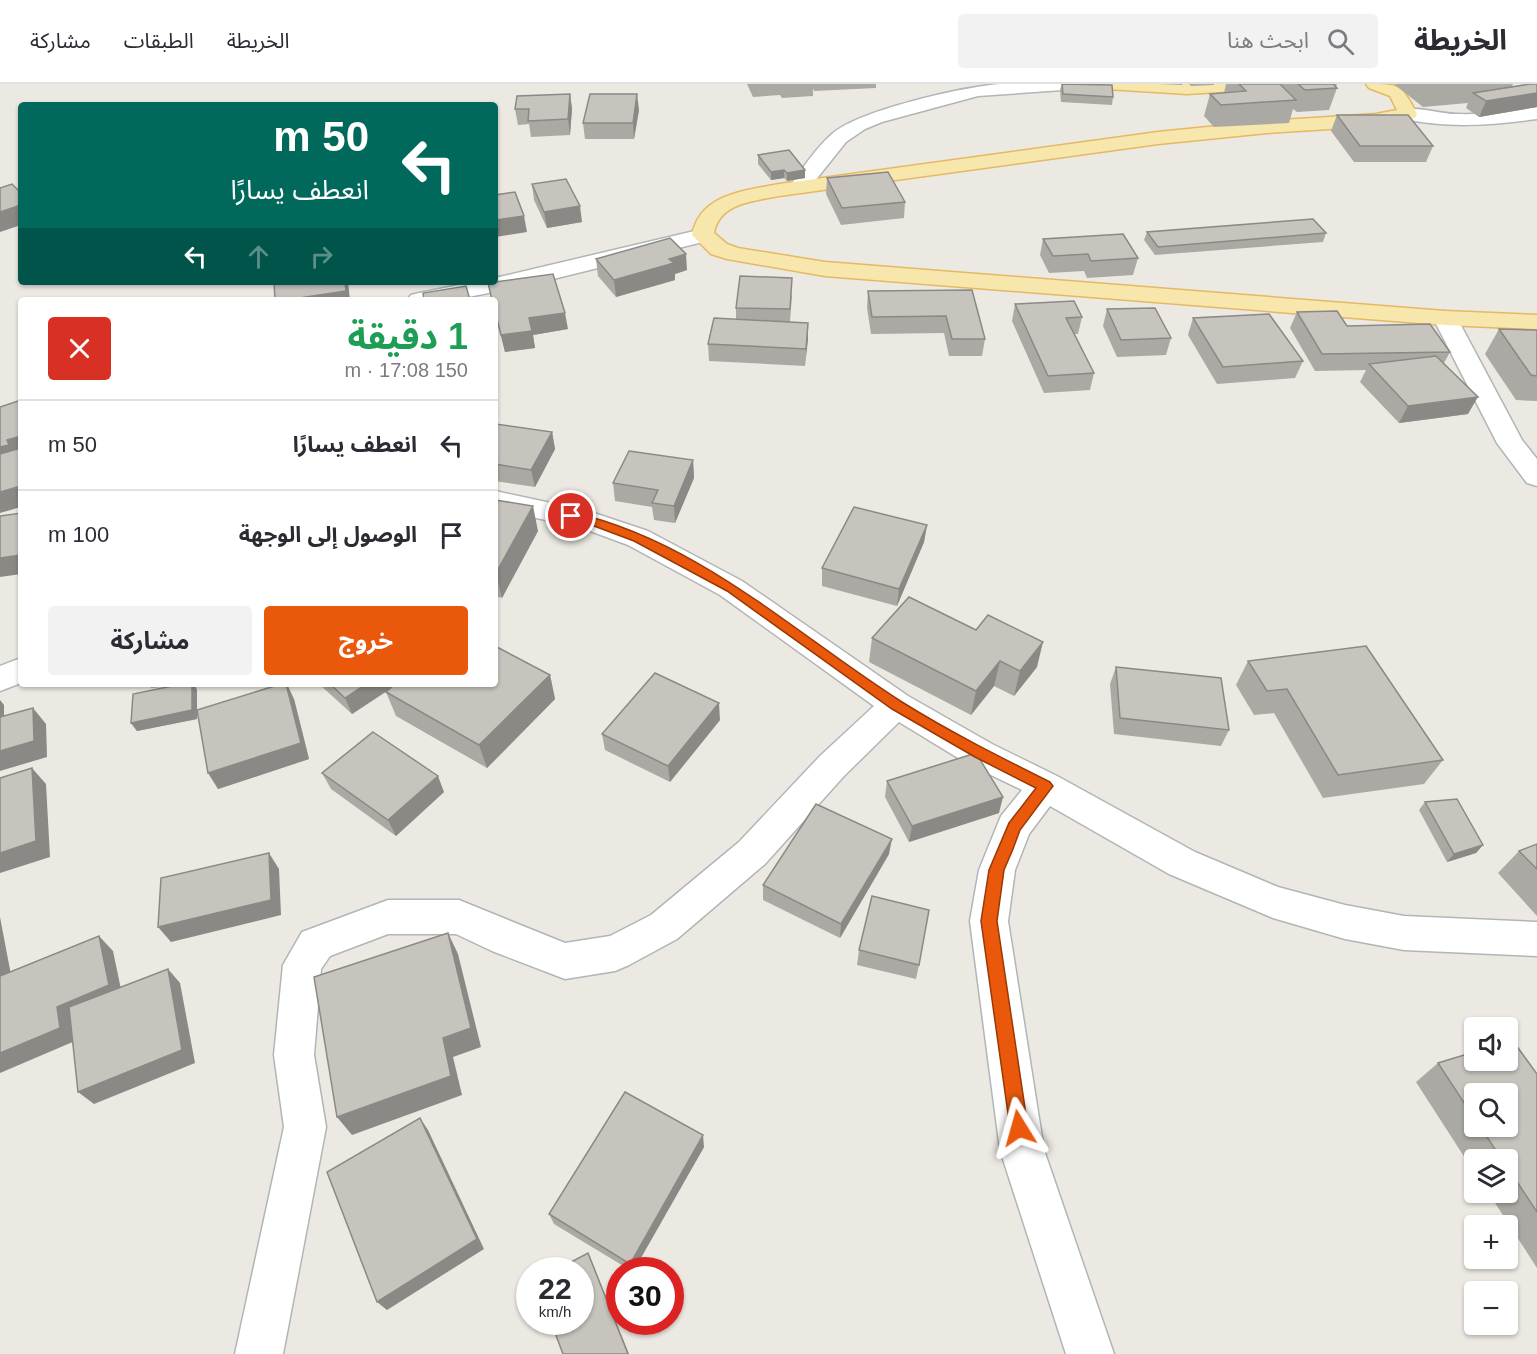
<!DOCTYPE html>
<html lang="ar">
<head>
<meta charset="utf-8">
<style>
	:root { --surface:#fff; --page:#f2f2f3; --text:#2b2b33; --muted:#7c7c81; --line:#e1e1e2; --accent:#ea580c }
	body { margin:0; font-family:Helvetica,"Noto Sans Arabic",sans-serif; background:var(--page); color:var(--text); direction:rtl; height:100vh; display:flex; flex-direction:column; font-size:22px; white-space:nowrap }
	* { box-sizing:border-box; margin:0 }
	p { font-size:20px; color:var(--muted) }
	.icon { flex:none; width:33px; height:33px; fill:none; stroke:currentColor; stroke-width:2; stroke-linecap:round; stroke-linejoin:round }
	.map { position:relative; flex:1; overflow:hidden; direction:ltr }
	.side { position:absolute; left:18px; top:213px; width:480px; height:390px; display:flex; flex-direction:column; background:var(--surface); border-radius:6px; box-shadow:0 2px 4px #0004; direction:rtl }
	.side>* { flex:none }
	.guide { position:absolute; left:18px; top:18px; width:480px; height:183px; border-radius:6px; box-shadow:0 2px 4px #0004; direction:rtl; background:#00695c; color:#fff; overflow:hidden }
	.buttons { position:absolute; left:1464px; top:933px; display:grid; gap:12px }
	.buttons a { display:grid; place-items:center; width:54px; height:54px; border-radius:6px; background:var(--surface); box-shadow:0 2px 4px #0004; font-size:30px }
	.speed { position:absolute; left:516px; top:1173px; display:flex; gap:12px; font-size:30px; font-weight:700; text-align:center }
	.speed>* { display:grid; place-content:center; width:78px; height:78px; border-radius:50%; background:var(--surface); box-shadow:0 2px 4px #0004; line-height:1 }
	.speed small { font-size:15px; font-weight:400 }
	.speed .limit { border:9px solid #d22; background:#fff; color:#111 }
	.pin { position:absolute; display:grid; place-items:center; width:51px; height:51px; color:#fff; margin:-26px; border:3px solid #fff; border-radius:50%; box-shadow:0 2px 6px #0007 }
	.me { position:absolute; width:66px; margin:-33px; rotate:352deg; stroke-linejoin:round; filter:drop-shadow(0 0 4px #0008) }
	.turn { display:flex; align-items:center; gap:21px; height:126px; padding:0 30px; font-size:27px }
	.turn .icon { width:78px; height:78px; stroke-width:2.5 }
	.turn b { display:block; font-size:42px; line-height:51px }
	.lanes { display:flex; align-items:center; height:57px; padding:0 30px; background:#0003; justify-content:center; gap:30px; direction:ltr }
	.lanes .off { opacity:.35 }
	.round { display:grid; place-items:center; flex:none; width:63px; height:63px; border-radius:6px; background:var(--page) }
	.summary { display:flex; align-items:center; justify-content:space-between; height:102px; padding:0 30px }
	h1 { font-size:36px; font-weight:700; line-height:45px; color:#1e9e55 }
	.cta { display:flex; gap:12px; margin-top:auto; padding:12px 30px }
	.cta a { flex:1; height:69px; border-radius:6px; background:var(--accent); color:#fff; font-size:24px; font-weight:700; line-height:69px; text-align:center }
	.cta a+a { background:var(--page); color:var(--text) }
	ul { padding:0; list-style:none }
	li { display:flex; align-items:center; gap:18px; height:90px; padding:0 30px; border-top:2px solid var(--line) }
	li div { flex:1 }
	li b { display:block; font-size:22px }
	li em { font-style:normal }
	header { display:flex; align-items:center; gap:36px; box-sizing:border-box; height:84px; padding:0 30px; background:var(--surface); border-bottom:2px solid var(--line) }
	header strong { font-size:28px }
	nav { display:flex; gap:33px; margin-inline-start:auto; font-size:21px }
	.search { width:420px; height:54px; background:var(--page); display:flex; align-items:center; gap:15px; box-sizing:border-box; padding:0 21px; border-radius:6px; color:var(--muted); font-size:22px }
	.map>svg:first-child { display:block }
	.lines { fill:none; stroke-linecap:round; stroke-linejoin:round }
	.minor-casing { stroke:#b2b5b8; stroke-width:3 }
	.major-casing { stroke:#e4b963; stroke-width:3 }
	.minor { fill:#fff; fill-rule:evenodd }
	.major { fill:#f7e7ac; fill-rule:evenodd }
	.wall { fill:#aba9a3; fill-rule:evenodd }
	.shaded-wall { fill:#8b8985 }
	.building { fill:#c7c4be; stroke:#8b8985; stroke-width:1.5 }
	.route { fill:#ea580c; stroke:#983908; stroke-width:1.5 }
</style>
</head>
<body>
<header>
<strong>الخريطة</strong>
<div class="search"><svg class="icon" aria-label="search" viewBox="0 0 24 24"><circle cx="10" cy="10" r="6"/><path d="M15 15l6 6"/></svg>ابحث هنا</div>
<nav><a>الخريطة</a><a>الطبقات</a><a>مشاركة</a></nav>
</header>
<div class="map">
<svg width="1537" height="1270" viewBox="0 0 1537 1270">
	<rect width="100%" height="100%" fill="#ece9e2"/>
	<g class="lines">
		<g class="minor-casing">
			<g id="minor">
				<path d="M1000,0H1086L1083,4L1077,5L978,12L882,38L865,45L846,58L806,108H792L789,104C801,86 816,64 832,50C859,26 963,3 1000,0Z"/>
				<path d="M1537,23V35C1491,41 1447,45 1401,34L1399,30L1401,26C1418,22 1440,30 1457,30C1484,31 1511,27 1537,23Z"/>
				<path d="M703,145L711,146L714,151L711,156L529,201L453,216H407L411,211L419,209L475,198H495V194Z"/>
				<path d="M1445,227L1453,229L1457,234L1522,356L1537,375V402L1527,399L1497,359L1433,234L1437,229Z"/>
				<path d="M495,407L588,427L648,447L742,497L908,612L992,660L1057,692L1195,768L1278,803L1345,821L1404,832L1537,838V872L1404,866L1345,855L1273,834L1169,790L1050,722L1029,750L1015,786L1008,837L1044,1066L1114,1270H1066L1000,1066L970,837L979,786L1001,732L1022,706L968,680L899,638L844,692L765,780L677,855L629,881L615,887L565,895L492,867L456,850H388L330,872L321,885L314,971L326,1043L283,1270H235L284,1043L274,971L283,881L302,848L388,816H459L565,859L610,852L651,831L739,758L820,672L874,622L720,511L628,461L582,444L495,425Z"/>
				<path d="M21,574V599L0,607V582Z"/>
			</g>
		</g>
		<g class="major-casing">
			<g id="major">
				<path d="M1098,0H1276L1273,4L1267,5L1187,10L1107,5L1101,4Z"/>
				<path d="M1366,0C1400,0 1401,0 1417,30L1415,34L1376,42L1267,49L1158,60L779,112C754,117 719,119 714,149L727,160L738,164L825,178L1445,227L1537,231V245L1445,241L825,192L727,175L711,170L692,151C700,110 744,107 779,100L1158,48L1267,37L1376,30L1397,26L1390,12L1369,4Z"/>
			</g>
		</g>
		<use href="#minor" class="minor"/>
		<use href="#major" class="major"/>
	</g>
	<g class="wall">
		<path d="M747,0H876V4L814,7L813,4V12L782,14L780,11L753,13Z"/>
		<path d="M1062,0L1113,13L1112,21L1061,18L1060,6Z"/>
		<path d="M1158,0H1183L1182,1Z"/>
		<path d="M1189,0H1214V1L1191,2Z"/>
		<path d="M1226,0H1337L1336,3L1337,4L1329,26L1297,28L1293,25L1289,39L1214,43L1204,32L1210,10L1224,9Z"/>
		<path d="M1394,0H1513L1512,3L1526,1L1525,0H1537V23L1479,33L1466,24L1468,19L1423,23Z"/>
		<path d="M570,10L572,25L570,51L531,53L529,40L518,41L515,25Z"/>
		<path d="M639,26L634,55H585L583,39Z"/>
		<path d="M1337,31L1433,62L1426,78H1354L1331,47Z"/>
		<path d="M758,71L805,94L787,97L784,94L771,96L758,80Z"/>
		<path d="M827,94L905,118L904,134L841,141L826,110Z"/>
		<path d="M532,100L582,138L547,144L534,116Z"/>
		<path d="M1147,148L1326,149L1323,158L1155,171L1144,156Z"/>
		<path d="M1043,155L1138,174L1133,191L1087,194L1084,187L1049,189L1040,171Z"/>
		<path d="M596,175L687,186L675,190V196L616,213L598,192Z"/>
		<path d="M488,199L568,245L533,251L535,264L505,268L495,230V216H492Z"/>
		<path d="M972,206L985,255L982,272H949L944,249L871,250L867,224L868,207Z"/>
		<path d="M792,211L790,238L808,239L805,282L709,277L708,260L736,235V224Z"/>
		<path d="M1015,220L1082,233L1078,250H1075L1094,289L1090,306L1044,309L1012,237Z"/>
		<path d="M1107,225L1171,254L1166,271L1117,273L1103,242Z"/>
		<path d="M1297,228L1347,242L1450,268L1444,279L1468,330L1399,339L1360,298L1366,286L1315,287L1290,244Z"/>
		<path d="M1193,234L1303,277L1295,294L1217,300L1188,251Z"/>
		<path d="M1499,245L1537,246V317L1516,316L1485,270Z"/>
		<path d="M495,340L552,348L555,365L535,403L495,397Z"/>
		<path d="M693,376L694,394L675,439L654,436L652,423L615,417L613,399Z"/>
		<path d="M495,416L538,447L502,514L495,512Z"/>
		<path d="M927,441L924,458L897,522L822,502V484Z"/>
		<path d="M872,554L1037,583L1014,612L994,602L971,631L869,578Z"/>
		<path d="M1248,577L1443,676L1424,700L1323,714L1274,629L1254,631L1236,601Z"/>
		<path d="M1116,583L1229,646L1221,662L1114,650L1110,600Z"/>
		<path d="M550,591L555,615L487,684L396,632L386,608L389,606L352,630L319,600H495Z"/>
		<path d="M149,600H199L194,601L197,606V626L294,615L309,675L218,705L197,629V635L137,647L131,639L170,602L151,604Z"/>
		<path d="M720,636L670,698L605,666L602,650Z"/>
		<path d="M322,689L444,708L396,752L331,705Z"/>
		<path d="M887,697L999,729L909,758L885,713Z"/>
		<path d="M1425,718L1483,761L1476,769L1447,778L1419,726Z"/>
		<path d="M1537,760V832L1498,789L1519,767Z"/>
		<path d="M889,770L840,854L763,816V801Z"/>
		<path d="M859,866L919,881L916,895L857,881Z"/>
		<path d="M1438,979L1537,990V1184L1488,1108H1508V1076H1474V1088L1416,998ZM1474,1010L1508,1042H1474Z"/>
		<path d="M704,1063L634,1186H630L554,1140L549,1130Z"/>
	</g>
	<g class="shaded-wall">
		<path d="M1537,9V23L1479,33L1486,17Z"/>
		<path d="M570,10L572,25L570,51L568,35Z"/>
		<path d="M637,10L639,26L634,55L633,39Z"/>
		<path d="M784,86V94L771,96V88Z"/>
		<path d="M805,86V94L787,97V89Z"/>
		<path d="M21,121V141L0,148V128Z"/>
		<path d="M580,122L582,138L547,144L544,128Z"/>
		<path d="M524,132L527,148L495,153V136Z"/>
		<path d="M686,170L687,186L675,190V196L616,213L614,196L669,175Z"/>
		<path d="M345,198H348L350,216H286Z"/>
		<path d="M565,229L568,245L533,251L535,264L505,268L501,251L529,234Z"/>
		<path d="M808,239V256L805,282L806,265Z"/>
		<path d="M1478,313L1468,330L1399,339L1408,322Z"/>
		<path d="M552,348L555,365L535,403L531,386Z"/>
		<path d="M21,352V372L0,384V363L7,356Z"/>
		<path d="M693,376L694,394L675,439L674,422Z"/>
		<path d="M21,402V423L0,429V408Z"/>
		<path d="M533,422L538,447L502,514L496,489Z"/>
		<path d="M927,441L924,458L897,522L899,505Z"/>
		<path d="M21,471V490L0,493V474Z"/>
		<path d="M1043,558L1037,583L1014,612L1020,587Z"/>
		<path d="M1000,577L994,602L971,631L976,607Z"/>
		<path d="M550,591L555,615L487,684L479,661Z"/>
		<path d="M192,600H194L197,606V635L137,647L131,639Z"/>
		<path d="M287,600L294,615L309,675L218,705L208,689Z"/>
		<path d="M366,600H397L352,630L345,614Z"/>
		<path d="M0,616L4,621V652L0,647Z"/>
		<path d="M719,619L720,636L670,698L668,682Z"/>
		<path d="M33,624L46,640L47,673L0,687V667Z"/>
		<path d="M32,684L46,700L50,773L0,789V769Z"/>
		<path d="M438,692L444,708L396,752L388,736Z"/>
		<path d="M1003,713L999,729L909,758L912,742Z"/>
		<path d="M892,755L889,770L840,854L841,840Z"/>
		<path d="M1483,761L1476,769L1447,778L1454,770Z"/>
		<path d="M269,769L279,785L281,831L171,858L158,843Z"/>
		<path d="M0,833L11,891L0,896Z"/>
		<path d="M448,849L458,870L481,963L453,973L462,1011L352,1051L337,1033L443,954Z"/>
		<path d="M99,852L113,867L123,915L75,957L0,989V969L57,923Z"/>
		<path d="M168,885L180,899L195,979L94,1020L78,1008Z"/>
		<path d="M420,1034L428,1046L484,1165L387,1226L377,1218Z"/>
		<path d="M703,1051L704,1063L634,1186H632L630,1180Z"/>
		<path d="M588,1169L592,1178L629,1270H628Z"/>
	</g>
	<g class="building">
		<path d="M1062,0L1112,1L1113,13L1063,10Z"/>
		<path d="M1239,0H1280L1296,16L1221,21L1210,10L1246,7Z"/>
		<path d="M1298,0H1333L1337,4L1305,6Z"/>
		<path d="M1530,0H1537V9L1486,17L1473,9Z"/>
		<path d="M570,10L568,35L528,37L529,25H515L517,12Z"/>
		<path d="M590,10H637L633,39H583Z"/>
		<path d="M1337,31H1408L1433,62H1360Z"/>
		<path d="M789,66L805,86L787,89L784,86L771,88L758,71Z"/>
		<path d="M888,88L905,118L842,124L827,94Z"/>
		<path d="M566,95L580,122L544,128L532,100Z"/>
		<path d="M12,100L21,109V121L0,128V104Z"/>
		<path d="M515,108L524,132L495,136V111Z"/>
		<path d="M1313,135L1326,149L1158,163L1147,148Z"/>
		<path d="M1123,150L1138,174L1091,177L1088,170L1053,172L1043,155Z"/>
		<path d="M670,154L686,170L669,175L674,179L614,196L596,175Z"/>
		<path d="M553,190L565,229L529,234L532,247L501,251L495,227V216H492L488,199Z"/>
		<path d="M740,192L792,194L790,225L736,224Z"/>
		<path d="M274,198H345L346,207L286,216H275Z"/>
		<path d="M466,202L470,216H424L423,209Z"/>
		<path d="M972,206L985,255H952L946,232L872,233L868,207Z"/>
		<path d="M1074,217L1082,233L1066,234L1094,289L1048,292L1015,220Z"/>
		<path d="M1155,224L1171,254L1121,256L1107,225Z"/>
		<path d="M1337,227L1347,242L1430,240L1450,268L1322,270L1297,228Z"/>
		<path d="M1269,230L1303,277L1223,283L1193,234Z"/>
		<path d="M714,234L808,239L806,265L708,260Z"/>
		<path d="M1499,245L1537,246V292L1531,291Z"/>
		<path d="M1436,272L1478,313L1408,322L1369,280Z"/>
		<path d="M21,316V352L7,356L9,361L0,363V323Z"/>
		<path d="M495,340L552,348L531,386L495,380Z"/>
		<path d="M21,364V402L0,408V370Z"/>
		<path d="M629,367L693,376L674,422L652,419L658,406L613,399Z"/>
		<path d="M495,416L533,422L496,489H495Z"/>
		<path d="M854,423L927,441L899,505L822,484Z"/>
		<path d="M21,429V471L0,474V432Z"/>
		<path d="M909,513L976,546L988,531L1043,558L1020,587L1000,577L976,607L872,554Z"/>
		<path d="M495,562L550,591L479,661L386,608L395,600H495Z"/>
		<path d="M1366,562L1443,676L1338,691L1287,605L1267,607L1248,577Z"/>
		<path d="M1116,583L1221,594L1229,646L1120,634Z"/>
		<path d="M655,589L719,619L668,682L602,650Z"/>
		<path d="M182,600H192V626L131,639L133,610Z"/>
		<path d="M281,600H286L301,659L208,689L197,626Z"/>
		<path d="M330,600H366L345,614Z"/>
		<path d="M33,624L34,657L0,667V633Z"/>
		<path d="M373,648L438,692L388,736L322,689Z"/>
		<path d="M976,669L1003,713L912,742L887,697Z"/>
		<path d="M32,684L36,757L0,769V694Z"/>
		<path d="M1457,715L1483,761L1454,770L1425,718Z"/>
		<path d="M816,720L892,755L841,840L763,801Z"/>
		<path d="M1537,760V785L1519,767Z"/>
		<path d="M269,769L271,816L158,843L161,794Z"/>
		<path d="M872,812L929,826L919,881L859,866Z"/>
		<path d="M448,849L471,944L443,954L451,992L337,1033L314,893Z"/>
		<path d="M99,852L109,901L57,923L60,944L0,969V892Z"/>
		<path d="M168,885L182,966L78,1008L69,923Z"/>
		<path d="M1513,957L1537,990V1128L1508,1084V1076H1502L1480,1042H1508V1010H1474V1034L1438,979L1474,968V976H1508V958Z"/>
		<path d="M625,1008L703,1051L630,1180L549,1130Z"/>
		<path d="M420,1034L477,1155L377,1218L327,1088Z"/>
		<path d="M588,1169L628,1270H563L551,1238H580V1186H556Z"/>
	</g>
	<path class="route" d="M571,428C698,456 795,550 902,618C950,648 1000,673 1050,698L1053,702L1020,746L1013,765L1004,786L997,837L1028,1044L1025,1050L1019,1053L1013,1050L1010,1044L981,837L989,786L1009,739L1036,704L975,673L892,625L727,507L634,457L586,439L567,435L565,432Z"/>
</svg>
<div class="buttons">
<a><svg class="icon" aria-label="sound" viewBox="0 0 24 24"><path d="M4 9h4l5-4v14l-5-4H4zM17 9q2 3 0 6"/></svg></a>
<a><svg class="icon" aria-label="search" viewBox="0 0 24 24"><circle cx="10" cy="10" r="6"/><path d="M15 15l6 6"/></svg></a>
<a><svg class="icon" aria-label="layers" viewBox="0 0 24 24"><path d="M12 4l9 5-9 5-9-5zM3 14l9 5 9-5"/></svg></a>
<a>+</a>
<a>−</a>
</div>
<div class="speed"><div>22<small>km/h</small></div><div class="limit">30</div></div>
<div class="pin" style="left:571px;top:432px;background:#d93025"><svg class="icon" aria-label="arrive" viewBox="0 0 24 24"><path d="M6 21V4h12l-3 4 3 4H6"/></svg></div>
<svg class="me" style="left:1019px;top:1044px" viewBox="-20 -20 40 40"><path d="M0-17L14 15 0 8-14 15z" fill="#ea580c" stroke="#fff" stroke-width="4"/></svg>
<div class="guide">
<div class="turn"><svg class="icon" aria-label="left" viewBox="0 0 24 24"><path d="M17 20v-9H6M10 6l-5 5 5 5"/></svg><div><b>50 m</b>انعطف يسارًا</div></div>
<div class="lanes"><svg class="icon" aria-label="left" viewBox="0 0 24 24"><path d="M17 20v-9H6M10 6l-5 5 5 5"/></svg><svg class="icon off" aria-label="ahead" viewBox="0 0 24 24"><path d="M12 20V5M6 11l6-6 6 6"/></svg><svg class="icon off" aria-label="right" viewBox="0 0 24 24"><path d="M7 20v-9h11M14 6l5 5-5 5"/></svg></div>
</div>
<section class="side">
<div class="summary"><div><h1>1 دقيقة</h1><p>150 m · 17:08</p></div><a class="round" style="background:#d93025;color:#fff"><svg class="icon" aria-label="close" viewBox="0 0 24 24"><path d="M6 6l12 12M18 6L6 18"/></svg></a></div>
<ul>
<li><svg class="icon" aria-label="left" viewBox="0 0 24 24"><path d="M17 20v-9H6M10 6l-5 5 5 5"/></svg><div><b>انعطف يسارًا</b></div><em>50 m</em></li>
<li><svg class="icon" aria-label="arrive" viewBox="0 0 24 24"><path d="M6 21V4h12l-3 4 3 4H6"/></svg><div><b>الوصول إلى الوجهة</b></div><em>100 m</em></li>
</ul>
<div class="cta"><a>خروج</a><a>مشاركة</a></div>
</section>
</div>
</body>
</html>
